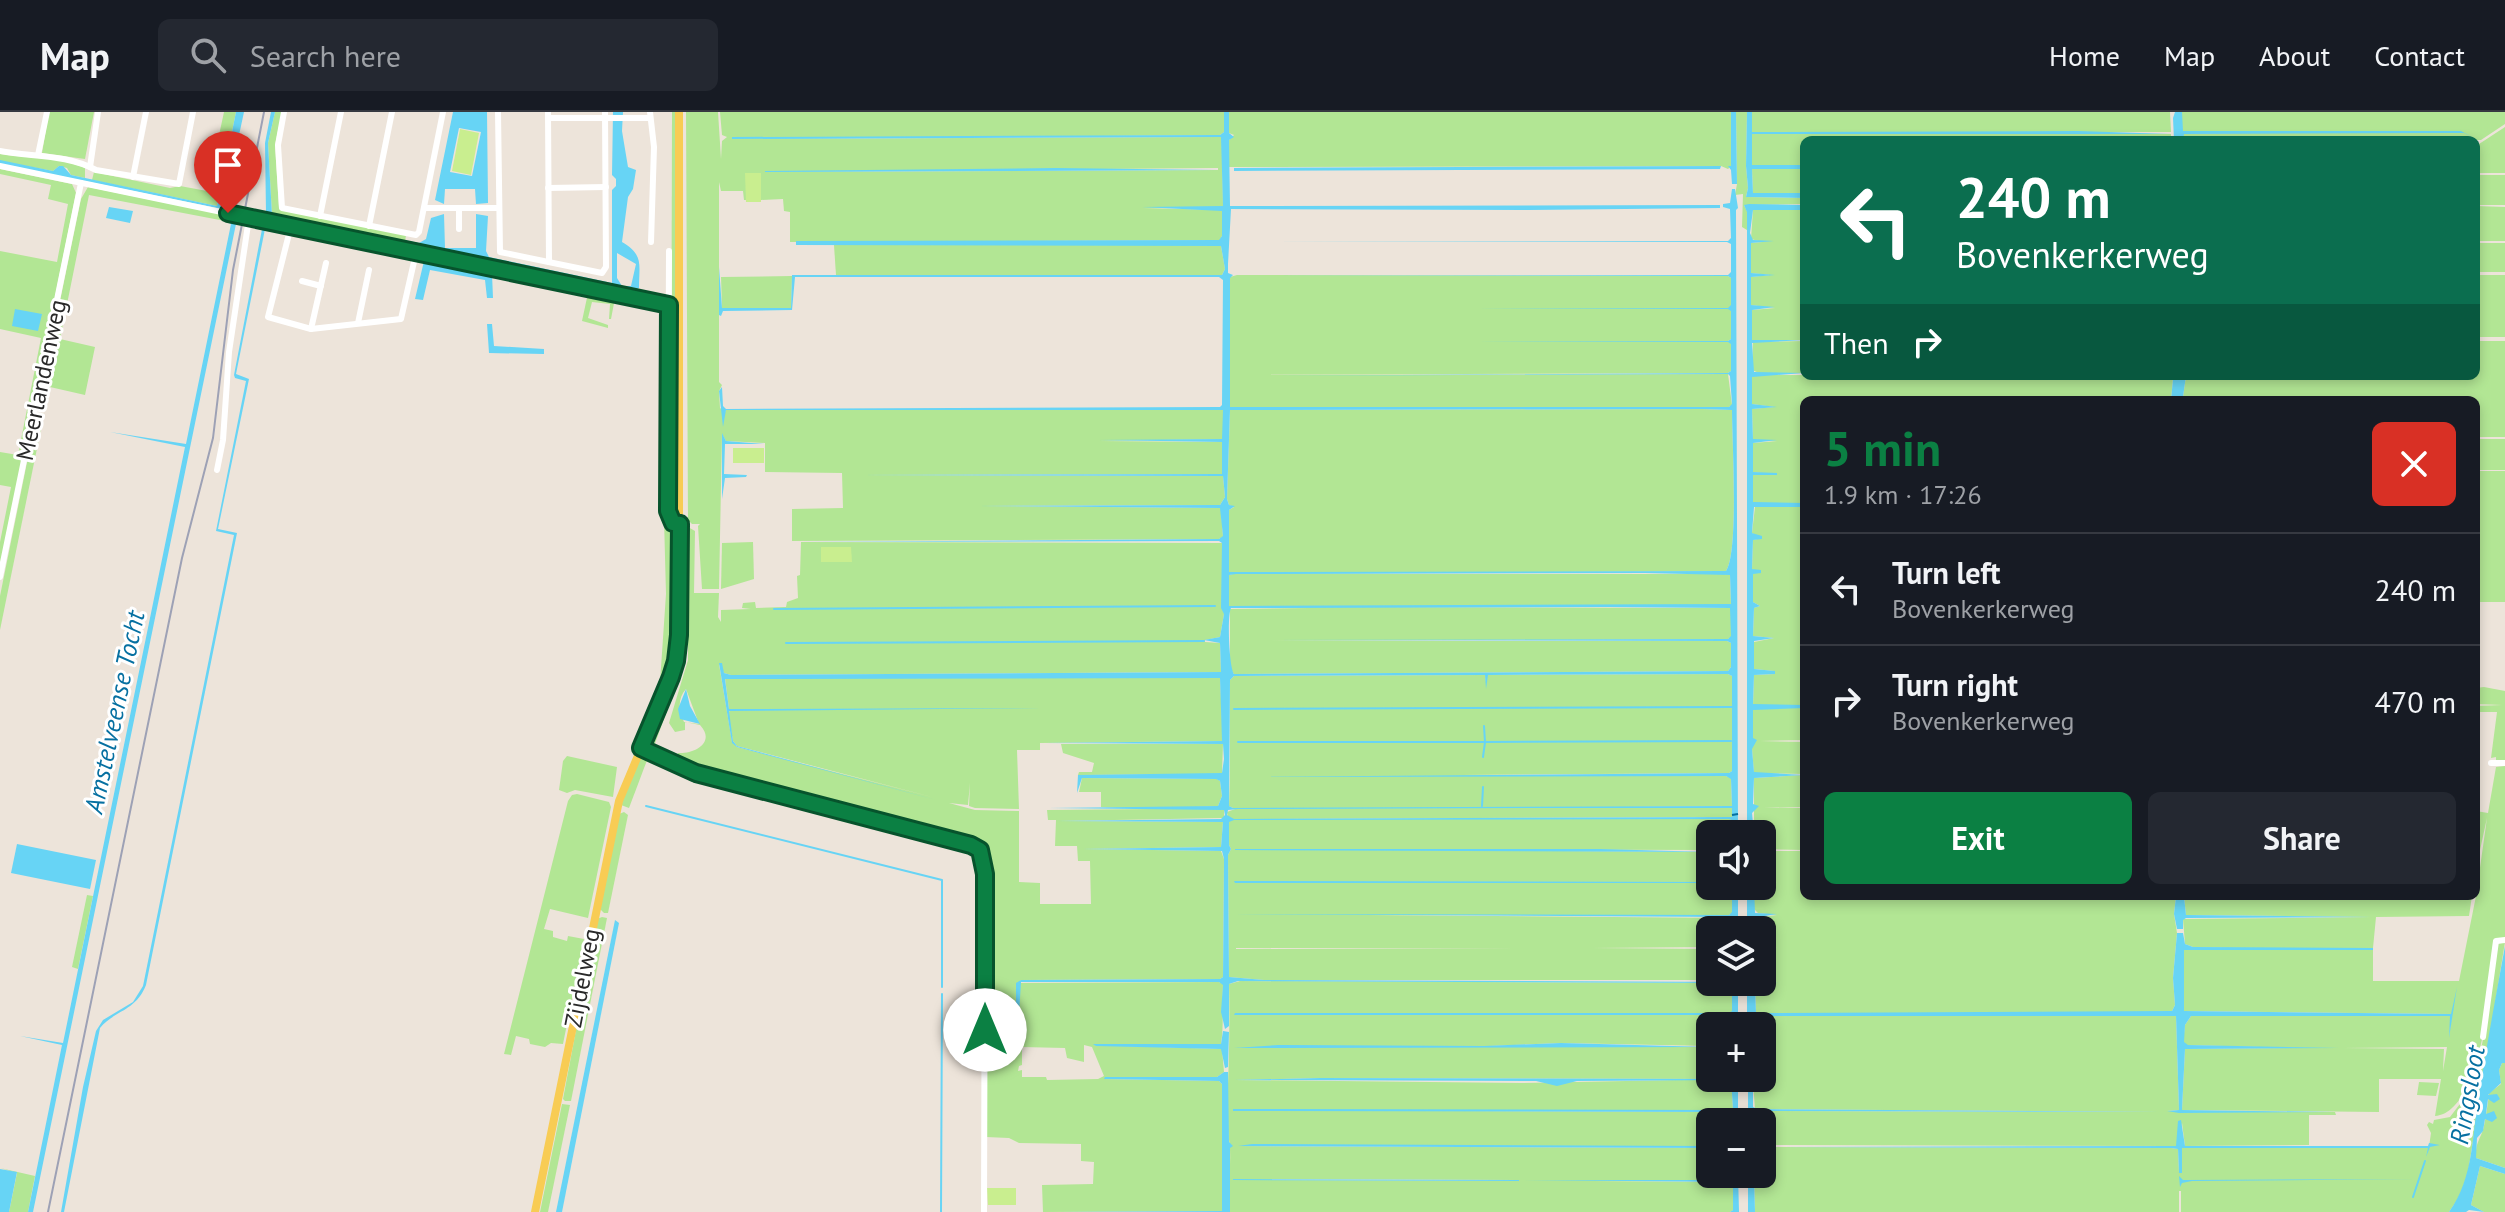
<!DOCTYPE html>
<html lang="en">
<head>
<meta charset="utf-8">
<style>
	:root { --surface:#171b24; --page:#242831; --text:#f1f3f6; --muted:#9ea1a6; --line:#363941; --accent:#0b8043 }
	body { margin:0; font-family:"PT Sans",sans-serif; background:var(--page); color:var(--text); height:100vh; display:flex; flex-direction:column; font-size:30px; white-space:nowrap }
	* { box-sizing:border-box; margin:0 }
	p { font-size:26px; color:var(--muted) }
	.icon { flex:none; width:44px; height:44px; fill:none; stroke:currentColor; stroke-width:2; stroke-linecap:round; stroke-linejoin:round }
	.map { position:relative; flex:1; overflow:hidden }
	.side { position:absolute; left:1800px; top:284px; width:680px; height:504px; display:flex; flex-direction:column; background:var(--surface); border-radius:12px; box-shadow:0 4px 12px #0003 }
	.side>* { flex:none }
	.top-card { position:absolute; left:1800px; top:24px; width:680px; height:244px; border-radius:12px; box-shadow:0 4px 12px #0003; background:#0b6e4f; color:#fff; overflow:hidden }
	.fabs { position:absolute; left:1696px; top:708px; display:grid; gap:16px }
	.fabs a { display:grid; place-items:center; width:80px; height:80px; border-radius:12px; background:var(--surface); box-shadow:0 4px 12px #0003; font-size:40px }
	.pin { position:absolute; display:grid; place-items:center; width:68px; height:68px; color:#fff; margin:-82px -34px; border-radius:50% 50% 50% 0; rotate:-45deg; box-shadow:0 0 8px #0007 }
	.pin .icon { rotate:45deg }
	.me { position:absolute; width:88px; margin:-44px; rotate:0deg; stroke-linejoin:round; filter:drop-shadow(0 0 6px #0008) }
	.turn { display:flex; align-items:center; gap:28px; height:168px; padding:0 24px; font-size:36px }
	.turn .icon { width:104px; height:104px; stroke-width:2.5 }
	.turn b { display:block; font-size:56px; line-height:68px }
	.then { display:flex; align-items:center; height:76px; padding:0 24px; background:#0003; gap:16px; font-size:30px }
	.round { display:grid; place-items:center; flex:none; width:84px; height:84px; border-radius:12px; background:var(--page) }
	.head { display:flex; align-items:center; justify-content:space-between; height:136px; padding:0 24px }
	h1 { font-size:48px; font-weight:800; line-height:60px; color:var(--accent) }
	.cta { display:flex; gap:16px; margin-top:auto; padding:16px 24px }
	.cta a { flex:1; height:92px; border-radius:12px; background:var(--accent); color:#fff; font-size:32px; font-weight:800; line-height:92px; text-align:center }
	.cta a+a { background:var(--page); color:var(--text) }
	ul { padding:0; list-style:none }
	li { display:flex; align-items:center; gap:24px; height:112px; padding:0 24px; border-top:2px solid var(--line) }
	li div { flex:1 }
	li b { display:block; font-size:30px }
	li em { font-style:normal }
	header { display:flex; align-items:center; gap:48px; box-sizing:border-box; height:112px; padding:0 40px; background:var(--surface); border-bottom:2px solid var(--line) }
	header strong { font-size:38px }
	nav { display:flex; gap:44px; margin-inline-start:auto; font-size:28px }
	.search { width:560px; height:72px; background:var(--page); display:flex; align-items:center; gap:20px; box-sizing:border-box; padding:0 28px; border-radius:12px; color:var(--muted); font-size:30px }
	.map>svg:first-child { display:block }
	.green { fill:#b2e694; fill-rule:evenodd }
	.pitch { fill:#c9ee8f }
	.water { fill:#67d4f5; fill-rule:evenodd }
	.lines { fill:none; stroke-linecap:round; stroke-linejoin:round }
	.stream { stroke:#67d4f5; stroke-width:2 }
	.ferry { stroke:#0670a1; stroke-width:2; stroke-dasharray:10 8; stroke-linecap:butt }
	.minor { stroke:#fff; stroke-width:6 }
	.major { stroke:#f8cc54; stroke-width:8 }
	.tram { stroke:#9da1b5; stroke-width:2 }
	.route-casing { stroke:#07532c; stroke-width:20 }
	.route { stroke:#0b8043; stroke-width:14 }
	.labels { text-anchor:middle; dominant-baseline:central; stroke-width:6; stroke-linejoin:round; paint-order:stroke }
	.street-label { font-size:24px; fill:#292929; stroke:#fff }
	.water-label { font-size:26px; font-style:italic; fill:#0670a1; stroke:#fff }
</style>
</head>
<body>
<header>
<strong>Map</strong>
<div class="search"><svg class="icon" aria-label="search" viewBox="0 0 24 24"><circle cx="10" cy="10" r="6"/><path d="M15 15l6 6"/></svg>Search here</div>
<nav><a>Home</a><a>Map</a><a>About</a><a>Contact</a></nav>
</header>
<div class="map">
<svg width="2505" height="1100" viewBox="0 0 2505 1100">
	<rect width="100%" height="100%" fill="#ede4da"/>
	<g class="green">
		<path d="M49,0H94L85,47L42,41Z"/>
		<path d="M224,0H236L217,94L92,68L94,60L170,76L180,74L207,79Z"/>
		<path d="M275,0H282L275,33L279,97L406,123L405,130L272,103L268,31Z"/>
		<path d="M672,0H675V405L671,398Z"/>
		<path d="M686,0H718L721,47L722,29L727,25L722,23L720,0H1224V20L1220,23L732,27L1222,25L1223,94L1220,96H1143L1222,98V124L1220,128L790,130V100L784,99L783,87L761,88V61H746V88H744L743,79H721L719,70V270L722,273L719,279L720,296L725,300L726,298H1223V327L1100,329L1222,330V362L860,363L1223,364L1225,385L1220,393L982,394L1221,396L1223,425L1219,427L792,429V397L843,396L842,361L765,360V331L726,329L722,322L719,477H702L698,414L700,412H692L688,408ZM1218,56V58L765,60Z"/>
		<path d="M1229,0H1731V54L1728,57L1721,54L1229,55V28L1234,23L1229,21Z"/>
		<path d="M1736,0H1747L1746,54L1748,76L1746,85L1804,86V92L1744,93L1747,99V118L1742,115L1743,82L1735,83L1737,72Z"/>
		<path d="M1752,0H2170L2171,20H1752Z"/>
		<path d="M2182,0H2505V12L2481,28H2183V22L2241,21L2182,19Z"/>
		<path d="M2505,15V61H2476V34Z"/>
		<path d="M1751,22H2171V28H1804V53H1751Z"/>
		<path d="M0,42C28,47 58,44 85,56V66L71,63L67,56L59,54L53,59L0,49Z"/>
		<path d="M0,57L72,72L76,81L0,456V430L11,375L0,373V340L18,343L41,226L0,217V139L57,150L68,92L48,87L51,73L0,62Z"/>
		<path d="M1752,57H1804V81H1753Z"/>
		<rect x="2476" y="63" width="29" height="30"/>
		<path d="M88,75L226,103L225,109L89,83L60,227L95,235L85,283L50,275L45,298L38,296L81,87Z"/>
		<path d="M2476,94L2505,95V129H2476Z"/>
		<path d="M1753,98H1804V228H1752V198L1775,196L1751,193V165L1770,163L1751,161V131L1762,130L1751,127Z"/>
		<rect x="2476" y="131" width="29" height="29"/>
		<path d="M1151,132L1221,134L1225,157L1222,163H836L834,133Z"/>
		<path d="M1237,163L1728,164L1731,166V227L1728,229L1731,231V259L1728,261L1234,263L1728,262L1732,293L1729,295H1229L1230,165Z"/>
		<rect x="2476" y="163" width="29" height="62"/>
		<path d="M792,164L791,196H722L721,165Z"/>
		<path d="M588,181L615,186L611,207H609L610,192L592,190L588,206L608,213V216L582,209Z"/>
		<path d="M1804,229V261H1759L1752,258L1753,230Z"/>
		<path d="M2476,229H2505V325H2476V288H2185L2183,285L2186,264H2476Z"/>
		<path d="M1755,263L2169,264L2173,266L2171,288H1804V391H1753V363H1777L1753,360V331L1777,329L1753,328L1752,297L1774,295L1752,292V265Z"/>
		<path d="M1702,297L1732,298C1732,326 1739,441 1726,459L1238,462H1724L1730,463L1731,493L1377,495L1731,496V525L1728,527L1264,529H1727L1731,531V555L1728,559L1234,562L1230,556V497L1309,496L1229,495V463L1233,462L1229,461V398L1234,395L1229,393L1227,387L1230,298Z"/>
		<path d="M37,301L44,302L0,518V484Z"/>
		<rect x="2476" y="327" width="29" height="31"/>
		<rect x="2476" y="359" width="29" height="131"/>
		<path d="M1755,395H1804V593H1753L1754,563L1775,562L1774,559L1754,557V530L1774,526L1753,524L1754,496L1760,494L1753,490V461H1761L1752,457L1753,428L1762,426L1752,421Z"/>
		<path d="M664,407L676,418C675,474 681,532 659,585L666,482Z"/>
		<path d="M688,415L695,419L694,481H719L718,505L721,510V498L751,497L742,496L743,491L755,490L756,496L786,495L787,490L798,486L797,464L800,463L801,430L1222,431L1224,502L1220,525L1205,528V530L1220,531L1221,560L731,563L724,561L719,552L732,630L737,635L936,686L737,634L733,629L728,601L731,597H729L725,566H1220L1223,629L1040,631V638H1017L1019,697L975,696L969,694L970,671L968,693L949,691L975,698L1019,699V770L1040,771V792H1091L1090,749H1078L1077,734H1055L1056,708H1048L1047,698L1150,697L1101,695V680H1079L1082,666L1217,667L1220,669L1222,684L1218,694L1153,697H1220L1224,698V706L1059,709L1223,710L1221,735L1083,737L1221,739L1224,747L1223,865L1220,867L1021,868L1019,871L1219,870L1223,872C1222,893 1224,913 1221,932L1094,933L1222,937L1224,960L1217,965L1104,967L1219,969L1222,972L1223,1099L1043,1100L1042,1073L1093,1072L1094,1050L1081,1049V1032L1019,1031L1009,1026L986,1025L987,793L985,744L982,735L976,731L732,669L677,650L678,641C695,642 716,630 700,613L685,610V618L675,620L669,611L688,548ZM686,577L699,612L684,610C679,598 677,587 686,577ZM1084,933L1092,935L1104,964L1098,967L1047,968L1046,965H1022V958L1018,959L1019,954L1022,953V935L1065,936L1067,946L1084,950Z"/>
		<path d="M753,430L754,467L721,477L722,431Z"/>
		<path d="M683,523L682,557L653,637L648,634L647,628L672,573Z"/>
		<path d="M1728,562L1732,564V659L1729,661L1460,663L1726,664L1731,666L1732,694L1627,695L1732,696V705L1242,707H1732V722H1710V738L1235,737L1710,740V770L1408,771H1710V774H1732V801L1729,803H1370L1732,806V818H1710V835L1593,836L1710,837V868H1264L1229,865L1228,743L1231,737L1229,733V709L1233,707L1228,706L1227,700L1235,697L1229,694C1231,652 1229,610 1230,568L1234,564L1485,563L1486,570L1487,563ZM1236,836H1518L1236,837Z"/>
		<path d="M2484,575L2505,579V649L2496,650V645L2491,646L2497,600H2476V594L2502,593L2476,592V576Z"/>
		<path d="M1756,596H1804V628L1760,629L1804,630V662L1754,661L1752,637L1753,598Z"/>
		<path d="M1061,632H1223L1222,661L1214,662L1078,663L1079,660H1092L1094,651L1063,641Z"/>
		<path d="M649,643L629,696L621,693L641,645Z"/>
		<path d="M567,644L617,655L613,685L575,678L567,681L559,678L563,649Z"/>
		<path d="M2505,654V826L2493,828C2493,866 2482,1001 2435,1004L2441,967H2379V1000L2182,998L2185,937L2297,936L2186,933L2183,930L2185,913L2191,904H2451L2449,925L2452,902L2184,899L2183,841L2184,837L2373,838V869H2459L2476,784L2487,706L2480,738L2476,739V699L2488,701L2496,655ZM2447,935L2443,959L2444,937L2343,936Z"/>
		<path d="M1804,663V695H1764L1804,696V738L1762,737V722H1754V666Z"/>
		<path d="M577,682L609,690L611,695L588,806L550,797L544,817L553,819V825L567,829L568,824L584,827L563,932L551,931L545,935L530,932L529,927L516,924L511,943L504,942L568,689L572,683Z"/>
		<path d="M624,700L628,703L608,801H604L600,797L619,702Z"/>
		<path d="M1762,739H1804V784H2176L2174,802L2177,821L2173,866L2175,893L2172,899L2135,901H1756L1755,872L1777,870L1762,868V837L1777,835H1762V818H1753V806L1777,803L1758,801L1754,797V774L1777,770L1762,769Z"/>
		<path d="M87,783L93,784L78,857L72,855Z"/>
		<path d="M2184,784H2472L2469,804L2376,805L2373,836H2229L2193,835L2185,832L2183,807L2371,805L2186,803Z"/>
		<path d="M602,805L607,806L571,989H565L563,987L597,807Z"/>
		<path d="M2505,830L2468,1060L2460,1084L2449,1100H2181V1079H2179V1100H1755L1754,1062H1762V1035L2171,1036L2178,1037L2179,1061L2182,1060V1036L2429,1035L2431,1021L2427,1013L2429,1010L2433,1012L2434,1008L2450,1005L2466,984L2475,966L2486,913L2497,832Z"/>
		<path d="M1240,869L1729,871L1732,873V900L1729,901L1234,902L1728,903L1732,906V914H1710V934L1561,931L1490,934L1710,935V966H1731L1733,997L1724,1000H1732L1734,1010H1710V1034H1239L1710,1036V1062H1733L1730,1068L1594,1069L1730,1070L1733,1071V1098L1730,1100H1230C1227,1079 1231,1059 1230,1038C1229,1024 1226,1008 1227,995C1229,955 1230,913 1229,872ZM1320,966L1726,967H1727L1521,971L1235,968ZM1233,998H1715V1000ZM1272,1067L1518,1068L1519,1069L1272,1068Z"/>
		<path d="M1758,904H2176L2179,998L2167,999L2335,1000L2336,1003H2309V1033L2185,1034L2182,1011L2177,1034L1762,1033V1010H1754L1755,999L2161,1000L1755,997L1753,970L1757,968L1754,966H1762V914H1755L1754,906Z"/>
		<path d="M2502,951H2505V1056L2476,1046C2475,1030 2481,1027 2484,1014C2486,1003 2488,992 2489,981L2501,972L2499,958Z"/>
		<path d="M2419,970L2439,971L2436,984L2417,983Z"/>
		<path d="M562,992L570,993L548,1100H540Z"/>
		<path d="M2480,1054L2505,1062V1100H2484L2471,1093Z"/>
		<path d="M0,1056L35,1064L28,1100H9L17,1061Z"/>
	</g>
	<g class="pitch">
		<path d="M460,17L479,21L471,63L452,59Z"/>
		<path d="M745,61H761V90H746Z"/>
		<rect x="733" y="336" width="31" height="15"/>
		<path d="M821,435H851L852,450H821Z"/>
		<path d="M987,1076H1016V1093H988Z"/>
	</g>
	<g class="water">
		<path d="M236,0H244L224,93L238,96L237,100L0,52V48L53,59L59,54H63L71,63L217,94Z"/>
		<path d="M271,0H275L268,31L272,103L419,131L426,127L431,106L444,102L445,136H476V102L488,104L486,139L489,145L612,171V78L616,74V67L612,63L613,0H623L622,19L628,55L636,58L633,77L628,85L622,130C644,143 639,152 639,176L633,179L611,176L264,106L266,101L265,31ZM617,141L636,152L631,174H622L617,166Z"/>
		<path d="M453,0H487L488,91L476,92L475,77H445L444,92L435,88ZM459,16L481,20L472,64L450,60Z"/>
		<path d="M1224,0H1229V21L1234,25L1229,28L1230,94L1720,93V96L1529,98L1231,97L1228,152V161L1233,163L1230,166V295H1729L1732,292L1730,264L1728,262L1234,264L1728,261L1731,259V232L1728,230H1477L1728,229L1731,227V199L1728,197L1477,196H1728L1731,193V166L1728,164H1237L1728,163L1731,160V132L1727,130H1233L1728,129L1731,126L1730,97L1723,95V92L1730,91L1732,77H1735L1738,96L1736,98L1738,722H1732V708L1729,707L1234,708L1229,710V733L1231,737L1228,743L1229,865L1264,868L1738,870V914H1732V906L1728,903H1234L1235,901H1729L1732,899V874L1729,871L1238,869L1229,872V914L1225,917L1221,900L1223,873L1219,870H1021L1019,902L1016,903V871L1021,868L1220,867L1223,865L1224,747L1222,739L1083,737L1221,735L1223,710L1056,709L1221,707L1225,703L1224,698L1049,696L1218,694L1222,684L1220,669L1216,667L1082,666L1077,681L1078,663L1222,661L1224,647L1223,632L1045,631L1222,629L1220,566L725,567L729,597L1041,596L729,599L733,629L737,634L936,688L737,635L732,631L719,551H722L724,561L731,563L1221,560L1220,531L1204,528L1220,525L1224,502L1221,496L1222,431L1219,429L798,430L1219,427L1223,424L1220,396L978,394L1220,393L1225,385L1223,364L859,363L1222,362V330L1099,328L1222,327L1223,298H726L723,315L719,279L722,275L723,294L726,297L1220,295L1222,293L1223,168L1219,165H795L792,198L723,199L721,204L719,203V155L722,196H791L792,163H1222L1225,157L1221,134L796,133V129L1219,128L1222,124V99L1142,95L1223,94L1221,25L732,27V25L1220,23L1224,20ZM1702,297L1732,298C1732,326 1739,441 1726,459L1229,460V398L1235,394L1229,393L1227,387L1230,298ZM1645,461L1730,463L1731,492L1229,494V463L1236,462ZM1608,495L1730,496L1731,524L1728,527L1236,528L1727,529L1731,531V555L1728,559L1234,562C1229,555 1227,503 1231,496ZM1728,562L1732,564V659L1729,661L1234,665L1726,664L1731,667L1732,694L1233,696L1229,694L1230,568L1234,564L1485,563L1486,577L1488,563ZM1541,696H1732V705L1234,707L1227,703L1228,698L1238,697Z"/>
		<path d="M1731,0H1736L1737,72H1732L1731,58L1728,54H1731Z"/>
		<path d="M1747,0H1752V20L2078,19L2171,22H1752V53H1804V57H1752L1753,81H1804V86L1746,85L1748,76L1746,54Z"/>
		<path d="M2175,0H2182L2183,19H2461L2474,26L2464,21H2453L2184,22L2183,28H2174L2173,6Z"/>
		<path d="M1721,54L1720,57L1234,59V56Z"/>
		<path d="M1056,56L1218,58L765,60V59Z"/>
		<path d="M1749,92L1804,93V98H1753L1750,121L1753,128L1774,129L1751,131V161L1775,163L1751,165V193L1775,195L1752,198V228H1804L1752,231L1754,260L1804,261L1752,265V292L1777,295L1752,297L1753,327L1777,328L1753,331V360L1777,361V363H1753V390L1804,391V395H1754L1752,421L1762,424V427L1753,428L1752,457L1761,458V461L1753,462V490L1760,494L1754,496L1753,524L1774,526L1754,529V557L1775,559V562L1754,563L1753,592L1804,593V596L1753,598V626L1757,628L1752,637L1754,660L1804,663L1754,666L1753,692L1759,694L1752,701L1754,722H1747V100L1744,93Z"/>
		<path d="M109,95L133,99L130,111L106,106Z"/>
		<path d="M234,105L237,107L33,1100H28L62,933L20,924L63,931L185,335L110,320L186,332L231,112L229,111Z"/>
		<path d="M265,111L269,115L265,117L236,262L249,267L218,417L237,421L146,873C136,899 115,898 100,916L64,1100H61L83,975L96,919L103,908L133,890L143,874L234,423L216,419L246,269L235,266L234,263L263,112Z"/>
		<path d="M424,149L492,162L493,186H487L485,168L430,158L423,188L415,187Z"/>
		<path d="M15,197L42,202L38,219L12,214Z"/>
		<path d="M487,212H492L494,234L544,237V242L489,241Z"/>
		<path d="M2169,264H2186L2183,285L2185,288H2171L2173,267Z"/>
		<path d="M722,321L726,329L764,332H725L724,362L747,363L746,365L725,366L722,387Z"/>
		<path d="M686,577L690,594L700,612L680,607L678,597Z"/>
		<path d="M17,732L96,748L90,777L11,761Z"/>
		<path d="M1235,737H1600L1710,740L1235,738Z"/>
		<path d="M1234,769L1710,770V771H1235Z"/>
		<path d="M1732,774H1738V818H1732V806L1727,805L1234,802L1729,803L1732,800Z"/>
		<path d="M1747,774H1754L1755,801L1777,802L1753,806V818H1747Z"/>
		<path d="M2176,784H2184L2186,803L2372,805L2186,806L2183,808V817H2177L2174,802Z"/>
		<path d="M615,808L619,811L562,1100H556Z"/>
		<path d="M2177,821H2183L2185,832L2193,835L2373,836V838H2184V899L2451,902L2457,875L2449,926L2450,904H2191L2185,913L2184,930L2188,933L2339,936L2185,937L2182,998L2335,1000L2179,1001L2167,999L2179,998L2176,904H1758L1754,906L1755,914H1747V870H1778L1755,872L1756,901L2172,899L2175,893L2173,866Z"/>
		<path d="M2505,834V951H2502L2499,958L2501,971L2488,983L2497,982L2500,987L2494,991L2488,987L2486,1002L2494,999L2497,1006L2492,1010L2485,1007L2483,1019L2477,1026L2476,1046L2505,1056V1062L2480,1054L2471,1093L2484,1100L2469,1098L2466,1100H2449C2474,1066 2472,1022 2479,981C2487,932 2496,883 2505,834Z"/>
		<path d="M1223,919L1229,920L1228,955L1225,956L1221,937L1096,934L1093,932H1221Z"/>
		<path d="M1561,931L1710,935L1234,936L1279,933L1484,934Z"/>
		<path d="M1224,960H1228L1229,1030L1233,1034L1230,1036V1100H1059L1222,1099V972L1219,969L1104,967L1105,965H1217Z"/>
		<path d="M1320,966L1727,967V968L1577,969L1557,974L1536,969L1234,968Z"/>
		<path d="M1738,966V1010H1734L1732,1000L1720,999L1733,997L1731,967Z"/>
		<path d="M1748,966L1757,968L1753,970V995L1758,997L2161,1000L1756,999L1754,1010H1748Z"/>
		<path d="M1233,997L1716,998V1000L1233,999Z"/>
		<path d="M2181,1008L2185,1034H2428L2429,1031L2440,1033L2430,1035L2426,1045L2428,1036H2182V1061H2179L2178,1037L2171,1036L1762,1035L2176,1034L2178,1009Z"/>
		<path d="M1252,1032L1710,1034V1036L1238,1034Z"/>
		<path d="M0,1057L17,1060L9,1100H0Z"/>
		<path d="M1733,1062H1738L1739,1100H1730L1733,1098V1071L1730,1070L1524,1068H1729Z"/>
		<path d="M1748,1062H1754L1755,1100H1748Z"/>
		<path d="M2179,1064L2183,1068L2416,1067L2192,1069L2182,1071L2180,1075Z"/>
		<path d="M1233,1067L1519,1068V1069L1233,1068Z"/>
	</g>
	<g class="lines">
		<g class="stream">
			<path d="M774,497L1215,494"/>
			<path d="M786,531L1204,529"/>
			<path d="M1234,597L1732,595"/>
			<path d="M1238,630H1485L1484,614"/>
			<path d="M1483,645L1485,630L1731,629"/>
			<path d="M646,694L942,768V875"/>
			<path d="M1482,694L1483,675"/>
			<path d="M2413,1085L2425,1049"/>
			<path d="M941,1100L942,882"/>
		</g>
		<path class="ferry" d="M1732,703L1738,702"/>
		<g class="minor">
			<path d="M284,0L278,33L282,96L416,123L419,120L443,0"/>
			<path d="M498,0L500,140L602,161L606,155L605,0"/>
			<path d="M548,0L549,150"/>
			<path d="M650,0L654,35L651,130"/>
			<path d="M548,6H649"/>
			<path d="M0,39C32,45 67,42 96,58L179,72L193,0"/>
			<path d="M38,43L47,0"/>
			<path d="M0,54L669,193"/>
			<path d="M90,55L98,0"/>
			<path d="M133,65L146,0"/>
			<path d="M548,76L606,75"/>
			<path d="M424,96H498"/>
			<path d="M459,96V117"/>
			<path d="M320,104L341,0"/>
			<path d="M291,114L268,205L311,217L401,207L416,141"/>
			<path d="M369,114L392,0"/>
			<path d="M669,139L668,399L673,411L687,412"/>
			<path d="M302,169L321,174"/>
			<path d="M358,211L369,158"/>
			<path d="M311,217L326,151"/>
			<path d="M217,358L223,328L229,240L249,106"/>
			<path d="M0,465L81,71"/>
			<path d="M641,636L696,661L971,733L980,738L985,762L984,1100"/>
			<path d="M2491,651H2505"/>
			<path d="M2483,925L2496,829L2505,828"/>
		</g>
		<path class="major" d="M535,1100L619,689L671,565L679,523V0"/>
		<path class="tram" d="M48,1100L182,446L213,326L233,158L264,0"/>
	</g>
	<g class="lines">
		<g class="route-casing">
			<path id="route" d="M228,101L669,193L668,399L673,411L680,412L679,523L676,549L671,565L641,636L696,661L971,733L980,738L985,762V918"/>
		</g>
		<use href="#route" class="route"/>
	</g>
	<g class="labels">
		<g class="street-label">
			<text transform="translate(41 268) rotate(-78)">Meerlandenweg</text>
			<text transform="translate(582 866) rotate(-79)">Zijdelweg</text>
		</g>
		<g class="water-label">
			<text transform="translate(114 600) rotate(-78)">Amstelveense Tocht</text>
			<text transform="translate(2467 983) rotate(-80)">Ringsloot</text>
		</g>
	</g>
</svg>
<div class="fabs">
<a><svg class="icon" aria-label="sound" viewBox="0 0 24 24"><path d="M4 9h4l5-4v14l-5-4H4zM17 9q2 3 0 6"/></svg></a>
<a><svg class="icon" aria-label="layers" viewBox="0 0 24 24"><path d="M12 4l9 5-9 5-9-5zM3 14l9 5 9-5"/></svg></a>
<a>+</a>
<a>−</a>
</div>
<div class="pin" style="left:228px;top:101px;background:#d93025"><svg class="icon" aria-label="arrive" viewBox="0 0 24 24"><path d="M6 21V4h12l-3 4 3 4H6"/></svg></div>
<svg class="me" style="left:985px;top:918px" viewBox="-20 -20 40 40"><circle r="19" fill="#fff"/><path d="M0-13L10 11 0 6-10 11z" fill="#0b8043"/></svg>
<div class="top-card">
<div class="turn"><svg class="icon" aria-label="left" viewBox="0 0 24 24"><path d="M17 20v-9H6M10 6l-5 5 5 5"/></svg><div><b>240 m</b>Bovenkerkerweg</div></div>
<div class="then">Then<svg class="icon" aria-label="right" viewBox="0 0 24 24"><path d="M7 20v-9h11M14 6l5 5-5 5"/></svg></div>
</div>
<section class="side">
<div class="head"><div><h1>5 min</h1><p>1.9 km · 17:26</p></div><a class="round" style="background:#d93025;color:#fff"><svg class="icon" aria-label="close" viewBox="0 0 24 24"><path d="M6 6l12 12M18 6L6 18"/></svg></a></div>
<ul>
<li><svg class="icon" aria-label="left" viewBox="0 0 24 24"><path d="M17 20v-9H6M10 6l-5 5 5 5"/></svg><div><b>Turn left</b><p>Bovenkerkerweg</p></div><em>240 m</em></li>
<li><svg class="icon" aria-label="right" viewBox="0 0 24 24"><path d="M7 20v-9h11M14 6l5 5-5 5"/></svg><div><b>Turn right</b><p>Bovenkerkerweg</p></div><em>470 m</em></li>
</ul>
<div class="cta"><a>Exit</a><a>Share</a></div>
</section>
</div>
</body>
</html>
